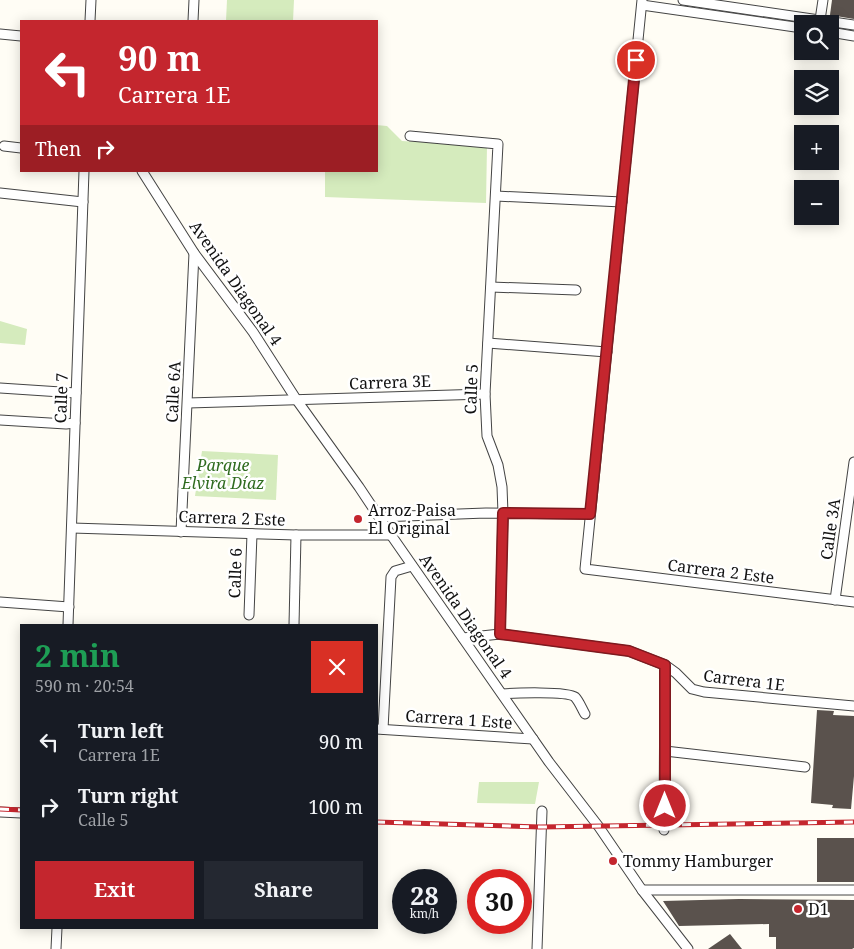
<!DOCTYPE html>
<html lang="en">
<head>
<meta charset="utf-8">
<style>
	:root { --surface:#171b24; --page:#242831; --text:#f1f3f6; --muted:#9ea1a6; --accent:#c4262e }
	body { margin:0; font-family:"Noto Serif",serif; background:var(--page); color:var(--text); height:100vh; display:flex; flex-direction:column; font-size:19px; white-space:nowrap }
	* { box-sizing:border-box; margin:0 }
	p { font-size:16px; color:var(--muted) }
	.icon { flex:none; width:28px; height:28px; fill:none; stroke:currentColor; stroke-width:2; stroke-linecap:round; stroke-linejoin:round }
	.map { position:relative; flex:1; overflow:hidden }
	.side { position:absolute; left:20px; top:624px; width:358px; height:305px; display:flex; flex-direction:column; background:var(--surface); border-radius:0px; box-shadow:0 2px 12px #0003 }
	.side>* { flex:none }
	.guide { position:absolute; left:20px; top:20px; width:358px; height:152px; border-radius:0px; box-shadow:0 2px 12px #0003; background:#c4262e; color:#fff; overflow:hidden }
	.tools { position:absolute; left:794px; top:15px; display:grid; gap:10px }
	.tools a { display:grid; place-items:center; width:45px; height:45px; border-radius:0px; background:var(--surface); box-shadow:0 2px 12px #0003; font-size:25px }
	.speed { position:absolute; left:392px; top:869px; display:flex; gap:10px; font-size:25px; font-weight:700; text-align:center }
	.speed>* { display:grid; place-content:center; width:65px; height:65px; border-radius:50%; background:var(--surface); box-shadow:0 2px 12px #0003; line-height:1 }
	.speed small { font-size:12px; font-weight:400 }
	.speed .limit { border:8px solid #d22; background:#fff; color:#111 }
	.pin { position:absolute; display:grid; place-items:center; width:42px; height:42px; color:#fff; margin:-21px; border:2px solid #fff; border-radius:50%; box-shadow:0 1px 5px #0007 }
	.me { position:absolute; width:55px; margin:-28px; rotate:0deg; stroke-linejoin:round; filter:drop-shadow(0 0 4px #0008) }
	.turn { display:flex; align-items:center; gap:18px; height:105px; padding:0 15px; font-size:22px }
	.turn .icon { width:65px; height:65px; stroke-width:2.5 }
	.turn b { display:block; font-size:35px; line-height:42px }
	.then { display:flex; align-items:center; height:48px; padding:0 15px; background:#0003; gap:10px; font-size:19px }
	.round { display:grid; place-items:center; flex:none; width:52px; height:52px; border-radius:0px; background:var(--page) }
	.head { display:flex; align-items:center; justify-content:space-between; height:85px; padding:0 15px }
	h1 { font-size:30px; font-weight:700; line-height:38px; color:#1e9e55 }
	.cta { display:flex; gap:10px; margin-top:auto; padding:10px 15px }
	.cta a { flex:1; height:58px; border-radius:0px; background:var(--accent); color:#fff; font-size:20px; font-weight:700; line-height:58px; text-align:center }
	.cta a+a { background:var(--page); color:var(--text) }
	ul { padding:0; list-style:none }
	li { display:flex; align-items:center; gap:15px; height:65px; padding:0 15px }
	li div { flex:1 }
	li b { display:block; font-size:19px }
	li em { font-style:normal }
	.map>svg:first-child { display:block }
	.green { fill:#d5ebbd }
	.building { fill:#5a524d }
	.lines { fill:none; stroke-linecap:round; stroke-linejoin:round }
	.street-casing { stroke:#444; stroke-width:11 }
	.street { stroke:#fff; stroke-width:9 }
	.rail-casing { stroke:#c4262e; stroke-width:5 }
	.rail { stroke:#fff; stroke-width:3; stroke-dasharray:9; stroke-linecap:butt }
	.route-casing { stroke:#7f191e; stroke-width:12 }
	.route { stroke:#c4262e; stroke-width:9 }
	.poi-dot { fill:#c4262e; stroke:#fff; stroke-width:2 }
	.labels { text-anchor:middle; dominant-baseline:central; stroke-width:5; stroke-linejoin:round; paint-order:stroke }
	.street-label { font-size:16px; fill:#111; stroke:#fff }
	.park-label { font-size:16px; font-style:italic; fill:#2f6b1f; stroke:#fff }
	.poi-label { font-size:16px; fill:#111; stroke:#fff; text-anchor:start }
</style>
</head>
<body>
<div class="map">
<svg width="854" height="949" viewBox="0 0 854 949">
	<rect width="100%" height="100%" fill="#fffdf5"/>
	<g class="green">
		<path d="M227,0H294L293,21H226Z"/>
		<path d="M376,125L387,126L402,141L487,146L486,203L325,197V171H376Z"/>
		<path d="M0,321L27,329L25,345L0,343Z"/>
		<path d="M202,451L278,455L276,500L195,496Z"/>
		<path d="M479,782H539L535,804L477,803Z"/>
	</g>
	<g class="building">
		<path d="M832,0H854V19L830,15Z"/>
		<path d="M817,710L834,711L833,715L854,716V776L851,809L832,808L833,805L811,803Z"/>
		<rect x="817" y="838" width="37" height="44"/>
		<path d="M739,899L854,900V948L852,949H776V937H769V924L679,926L663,901Z"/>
		<path d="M730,934L742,949H708Z"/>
	</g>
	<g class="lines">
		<g class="street-casing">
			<g id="street">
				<path d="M642,0L585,569L854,602"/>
				<path d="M683,0L854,25"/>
				<path d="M642,5L802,28"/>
				<path d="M820,20L823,0"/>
				<path d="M90,21L91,0"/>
				<path d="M193,21L194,0"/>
				<path d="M830,32L854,36"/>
				<path d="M0,34L21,36"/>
				<path d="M410,136L498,144L485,394L487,436L498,465L502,487L503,513L500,634"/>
				<path d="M4,146L21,148"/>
				<path d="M142,171L194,253L253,332L296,399L359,487L391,535L549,762L599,827L642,890L688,949"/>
				<path d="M0,193L83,202"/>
				<path d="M496,196L622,202"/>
				<path d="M491,287L576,290"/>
				<path d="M488,343L607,352"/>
				<path d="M0,388L76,393"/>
				<path d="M188,403L485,394"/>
				<path d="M0,420L66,424L75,423"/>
				<path d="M379,517L486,513L590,514"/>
				<path d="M72,528L296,535H391"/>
				<path d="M181,532L194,253"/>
				<path d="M835,600L854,462"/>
				<path d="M0,602L69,607"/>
				<path d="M249,615L252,534"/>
				<path d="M68,625L84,171"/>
				<path d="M294,625L296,535"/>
				<path d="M463,638L500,634L629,651L665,665L676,673L692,689L704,692L854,706"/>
				<path d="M503,694C514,693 567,691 575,697C579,701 582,709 585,714"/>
				<path d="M376,729L533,739"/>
				<path d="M383,729L391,577L395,571L412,566"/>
				<path d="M665,751L805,767"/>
				<path d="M0,812L21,813"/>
				<path d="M664,830L665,665"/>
				<path d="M642,890H854"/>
				<path d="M56,949L57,928"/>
				<path d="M537,949L542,811"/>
			</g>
		</g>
		<use href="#street" class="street"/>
		<g class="rail-casing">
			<g id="rail">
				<path d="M0,809L21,810"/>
				<path d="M376,822L540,827L854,822"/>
			</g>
		</g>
		<use href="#rail" class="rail"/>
	</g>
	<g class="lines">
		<g class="route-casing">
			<path id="route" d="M636,60L590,514L503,513L500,634L629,651L665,665V806"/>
		</g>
		<use href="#route" class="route"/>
	</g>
	<g class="poi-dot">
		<circle cx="358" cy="519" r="5"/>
		<circle cx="613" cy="861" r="5"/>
		<circle cx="798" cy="909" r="5"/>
	</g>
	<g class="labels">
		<g class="street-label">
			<text transform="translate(236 283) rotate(55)">Avenida Diagonal 4</text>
			<text transform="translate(390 382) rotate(-2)">Carrera 3E</text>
			<text transform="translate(471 389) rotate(-88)">Calle 5</text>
			<text transform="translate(173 392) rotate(-87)">Calle 6A</text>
			<text transform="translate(61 398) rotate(-88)">Calle 7</text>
			<text transform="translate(232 518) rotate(2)">Carrera 2 Este</text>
			<text transform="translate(830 529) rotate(-82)">Calle 3A</text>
			<text transform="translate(721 571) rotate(7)">Carrera 2 Este</text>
			<text transform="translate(235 573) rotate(-88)">Calle 6</text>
			<text transform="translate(466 616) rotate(55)">Avenida Diagonal 4</text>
			<text transform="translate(744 680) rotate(7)">Carrera 1E</text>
			<text transform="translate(459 719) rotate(4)">Carrera 1 Este</text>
		</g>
		<g class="park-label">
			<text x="223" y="465">Parque<tspan x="223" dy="18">Elvira Díaz</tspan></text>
		</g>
		<g class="poi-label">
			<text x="368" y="510">Arroz Paisa<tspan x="368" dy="18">El Original</tspan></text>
			<text x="623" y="861">Tommy Hamburger</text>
			<text x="808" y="909">D1</text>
		</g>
	</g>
</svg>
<div class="tools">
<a><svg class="icon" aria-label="search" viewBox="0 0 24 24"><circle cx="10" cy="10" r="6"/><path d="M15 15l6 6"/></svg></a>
<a><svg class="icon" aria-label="layers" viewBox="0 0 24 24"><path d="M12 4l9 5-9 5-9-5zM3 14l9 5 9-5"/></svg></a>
<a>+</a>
<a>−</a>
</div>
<div class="speed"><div>28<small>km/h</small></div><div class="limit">30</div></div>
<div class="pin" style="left:636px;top:60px;background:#d93025"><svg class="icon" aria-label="arrive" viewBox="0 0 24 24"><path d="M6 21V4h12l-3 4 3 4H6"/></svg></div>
<svg class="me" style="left:665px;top:806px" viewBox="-20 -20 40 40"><circle r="17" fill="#c4262e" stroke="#fff" stroke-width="3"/><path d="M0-11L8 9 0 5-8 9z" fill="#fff"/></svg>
<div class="guide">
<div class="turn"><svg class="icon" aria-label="left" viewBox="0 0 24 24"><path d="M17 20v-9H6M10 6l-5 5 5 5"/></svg><div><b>90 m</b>Carrera 1E</div></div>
<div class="then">Then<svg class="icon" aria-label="right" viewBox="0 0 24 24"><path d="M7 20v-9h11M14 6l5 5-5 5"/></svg></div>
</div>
<section class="side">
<div class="head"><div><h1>2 min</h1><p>590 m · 20:54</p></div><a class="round" style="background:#d93025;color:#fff"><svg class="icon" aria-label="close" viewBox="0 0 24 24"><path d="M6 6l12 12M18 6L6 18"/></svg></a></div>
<ul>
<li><svg class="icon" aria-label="left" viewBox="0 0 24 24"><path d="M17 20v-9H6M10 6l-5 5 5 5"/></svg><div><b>Turn left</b><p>Carrera 1E</p></div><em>90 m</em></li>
<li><svg class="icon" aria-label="right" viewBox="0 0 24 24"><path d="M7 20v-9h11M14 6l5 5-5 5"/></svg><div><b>Turn right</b><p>Calle 5</p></div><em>100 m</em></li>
</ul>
<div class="cta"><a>Exit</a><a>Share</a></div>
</section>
</div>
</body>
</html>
